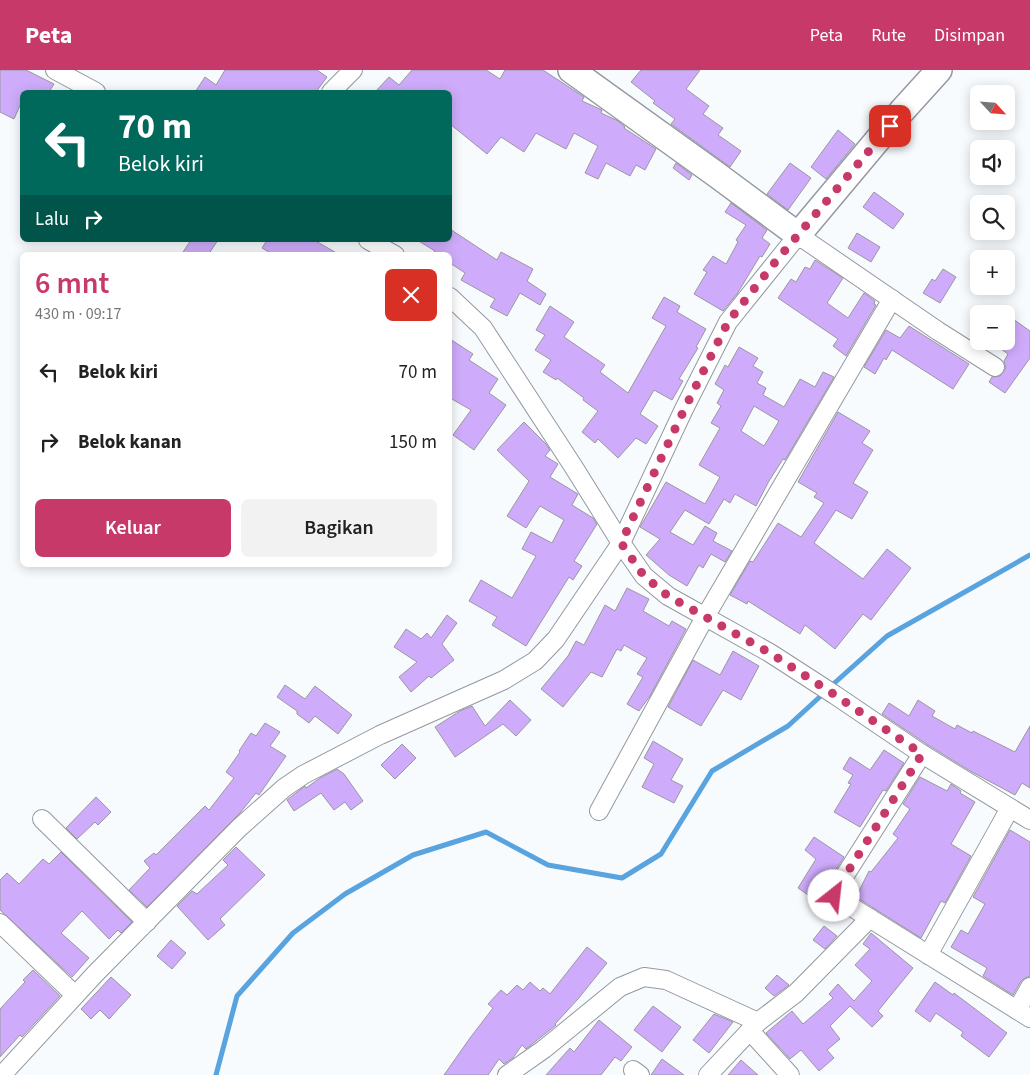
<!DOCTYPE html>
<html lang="id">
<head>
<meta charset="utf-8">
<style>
	:root { --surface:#fff; --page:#f2f2f2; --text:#222; --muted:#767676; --accent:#c63968 }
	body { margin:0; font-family:"Source Sans 3",sans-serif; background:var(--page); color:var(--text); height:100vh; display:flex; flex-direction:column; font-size:19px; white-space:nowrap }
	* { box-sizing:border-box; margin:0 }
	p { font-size:16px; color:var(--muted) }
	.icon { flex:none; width:28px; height:28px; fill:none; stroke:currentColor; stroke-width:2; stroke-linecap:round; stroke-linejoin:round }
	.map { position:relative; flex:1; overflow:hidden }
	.details { position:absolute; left:20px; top:182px; width:432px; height:315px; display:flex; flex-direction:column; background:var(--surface); border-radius:8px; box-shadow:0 2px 12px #0003 }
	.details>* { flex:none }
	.guide { position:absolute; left:20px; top:20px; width:432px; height:152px; border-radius:8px; box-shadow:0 2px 12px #0003; background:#00695c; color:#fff; overflow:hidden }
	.needle { width:32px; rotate:116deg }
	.tools { position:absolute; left:970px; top:15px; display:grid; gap:10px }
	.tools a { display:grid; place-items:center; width:45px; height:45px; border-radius:8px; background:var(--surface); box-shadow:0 2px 12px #0003; font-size:25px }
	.pin { position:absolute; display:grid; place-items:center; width:42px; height:42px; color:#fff; margin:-21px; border-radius:10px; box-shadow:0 2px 8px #0006 }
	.me { position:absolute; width:55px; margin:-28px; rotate:29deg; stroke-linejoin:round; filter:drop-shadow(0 0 4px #0008) }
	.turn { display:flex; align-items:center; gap:18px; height:105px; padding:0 15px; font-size:22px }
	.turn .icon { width:65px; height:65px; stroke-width:2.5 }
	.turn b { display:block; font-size:35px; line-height:42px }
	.then { display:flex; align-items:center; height:48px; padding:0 15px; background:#0003; gap:10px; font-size:19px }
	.round { display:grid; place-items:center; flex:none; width:52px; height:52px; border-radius:8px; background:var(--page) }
	.overview { display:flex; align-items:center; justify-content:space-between; height:85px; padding:0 15px }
	h1 { font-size:30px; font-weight:600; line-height:38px; color:var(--accent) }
	.action { display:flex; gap:10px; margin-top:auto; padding:10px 15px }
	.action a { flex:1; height:58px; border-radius:8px; background:var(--accent); color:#fff; font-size:20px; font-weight:600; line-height:58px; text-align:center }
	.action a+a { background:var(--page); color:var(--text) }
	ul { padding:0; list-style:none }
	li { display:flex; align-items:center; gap:15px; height:70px; padding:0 15px }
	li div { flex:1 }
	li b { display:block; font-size:19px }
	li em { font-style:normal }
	header { display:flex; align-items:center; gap:30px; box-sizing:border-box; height:70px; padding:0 25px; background:var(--accent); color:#fff }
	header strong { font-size:24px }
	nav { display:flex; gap:28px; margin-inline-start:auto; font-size:18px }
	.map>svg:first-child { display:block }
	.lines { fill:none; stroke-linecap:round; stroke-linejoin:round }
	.stream { stroke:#59a3de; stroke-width:5 }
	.building { fill:#cfacfb; stroke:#9b97a0; fill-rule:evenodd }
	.street-casing { stroke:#9398a1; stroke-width:20 }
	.secondary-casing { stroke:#9398a1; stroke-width:28 }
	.street { stroke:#fff; stroke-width:18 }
	.secondary { stroke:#fff; stroke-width:25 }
	.route { stroke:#c63968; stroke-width:9; stroke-dasharray:0 16.2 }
</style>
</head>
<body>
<header>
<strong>Peta</strong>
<nav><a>Peta</a><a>Rute</a><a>Disimpan</a></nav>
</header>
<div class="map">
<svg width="1030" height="1005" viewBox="0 0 1030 1005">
	<rect width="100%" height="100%" fill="#f8fbfe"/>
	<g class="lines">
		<g class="stream">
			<path d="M830,617L887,566L1030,485"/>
			<path d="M216,1005L237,926L293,863L345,824L413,785L486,762L548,795L622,808L661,784L712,701L788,656L824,623"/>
		</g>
	</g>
	<g class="building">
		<path d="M0,0H26L54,14L49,22H22V31L14,49L0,42Z"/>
		<path d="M225,0H317L327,7L316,22H195L205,7L216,15Z"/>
		<path d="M412,0H486L500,9L505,0H543L584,27L582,31L602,40L601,43L618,51L625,57L624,58L656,79L645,100L636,95L630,106L606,93L598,109L585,103L598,76L574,63L566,79L536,63L524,82L501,67L487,84L450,54V22H375L389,7L399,15Z"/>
		<path d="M641,0H700L686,19L709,36L703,44L723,58L718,65L741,81L730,97L671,54L675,49L653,33L655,31L631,12Z"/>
		<path d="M838,60L855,74L826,109L811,97Z"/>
		<path d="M676,93L692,105L689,110L673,98Z"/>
		<path d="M790,93L811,108L788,140L767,124Z"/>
		<path d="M874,122L904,144L893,159L863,137Z"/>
		<path d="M731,133L767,160L762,168L770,174L762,187L760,186L737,224L723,241L694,224L707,202L703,200L713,186L726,194L738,172L736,170L746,155L725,142Z"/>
		<path d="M450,159L497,190L501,182L533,199L527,211L546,224L540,235L520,223L507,246L490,237L495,229L461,210L465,203L450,193V185H432L435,181L417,170H450Z"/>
		<path d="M857,163L880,177L871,192L848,178Z"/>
		<path d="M191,170H218L208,185H181Z"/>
		<path d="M267,170H314L340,185H274L262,178Z"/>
		<path d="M815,190L843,208L827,233L848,248L864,223L875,231L874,234L876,235L846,286L833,276L838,269L778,228L791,209L796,212L805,197L810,199Z"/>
		<path d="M943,199L956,207L940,233L923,223L932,209L935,211Z"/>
		<path d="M664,227L680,236L677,242L706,259L696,277L698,278L679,309L683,311L672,330L654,320L640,344L658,356L646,374L636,368L618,388L598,369L595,373L582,362L598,341L583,330L584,328L557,308L556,310L543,302L551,290L535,280L545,265L536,260L550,236L574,252L564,267L605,295L600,302L628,323L666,256L652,248Z"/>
		<path d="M1006,244L1030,261V288L1005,323L989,312L992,307L1000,306L1006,298L1004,291L1008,284L990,271H1006Z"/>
		<path d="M909,256L969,294L953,319L892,280L886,290L884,288L875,304L864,297L886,260L900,268Z"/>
		<path d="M450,269L473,284L469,290L498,309L489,323L506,335L474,380L453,365L471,340L450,328Z"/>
		<path d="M739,277L758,288L753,296L763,302L757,313L766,318L763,325L784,337L800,309L815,317L823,302L834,307L785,390L783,389L769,411L756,436L735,424L730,433L724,429L709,454L685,440L670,462L693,475L705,456L717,463L713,471L732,481L725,492L711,484L703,498L699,495L687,516L669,505L646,485L660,469L640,457L666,412L705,434L720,407L699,395L720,358L711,353L721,336L717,333L724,320L715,314L725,295L728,297ZM754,336L779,351L764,376L741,361Z"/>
		<path d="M838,342L870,361L862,373L873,380L853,413L868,422L852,449L836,440L814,473L863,509L887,479L911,498L871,550L863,544L835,579L805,555L800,564L748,531L747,534L730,525L750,491L753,492L778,453L801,467L824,433L814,427L817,423L798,412Z"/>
		<path d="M524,352L546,374L550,380L545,386L558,394L550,407L578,424L572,435L593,448L597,454L574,491L582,496L573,510L569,507L526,576L492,555L497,547L469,531L481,510L512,528L536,486L522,479L531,462L552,473L564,450L540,436L526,458L507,446L529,411L497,380Z"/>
		<path d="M627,518L649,529L643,541L669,556L672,551L686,559L650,626L639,641L627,634L643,607L637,604L647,588L624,575L621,581L617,579L602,607L591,602L563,637L541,619L568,586L576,571L584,575L605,535L615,541Z"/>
		<path d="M447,545L457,553L442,574L454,590L431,608L429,606L411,622L399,607L417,592L394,577L406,559L421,569L427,563L431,568Z"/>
		<path d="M733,581L759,596L741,630L723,620L701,656L668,637L693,590L720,605Z"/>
		<path d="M285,615L305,629L315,616L352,645L338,664L315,646L309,653L297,644V641L277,627Z"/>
		<path d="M510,630L531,650L516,666L503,654L455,687L435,657L460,641L472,636L485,656Z"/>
		<path d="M918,630L935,641L932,646L955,659L957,655L972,663L973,661L1015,682L1030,656V718L1022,713L1015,725L972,702L928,675L882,644L889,633L909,646Z"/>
		<path d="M265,653L280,662L270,676L286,686L259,725L256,723L240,743L147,837L129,820L150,798L144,791L154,783L156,785L205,736L209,740L234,708L226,702L240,682L239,681L251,663L256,666Z"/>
		<path d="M653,671L683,689L671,710L683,716L674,733L642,717L654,694L644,688Z"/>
		<path d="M402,674L416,688L395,709L381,695Z"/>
		<path d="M884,680L904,693L886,721L883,720L860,757L834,742L851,714L848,713L853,705L843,699L850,687L870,700Z"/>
		<path d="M337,699L344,704L363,731L351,740L345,732L334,740L321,723L294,741L287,730L305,716L306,718L320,708Z"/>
		<path d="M920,707L947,721L951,714L961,721L960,723L975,732L951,774L971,786L945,833L941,831L921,868L856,827L869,801L871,802L898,768L893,764L910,739L903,734Z"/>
		<path d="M96,727L111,742L98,755L95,752L77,769L66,758Z"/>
		<path d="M1010,760L1030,772V906L1025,908L1021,911L1013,925L983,906L987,898L951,877L961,860L968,864L985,834L973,827Z"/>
		<path d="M814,767L844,787L826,815L824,827L820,833L798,818L816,789L805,780Z"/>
		<path d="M236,777L265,805L220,849L225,855L208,870L177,836L192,821L197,824L228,795L223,790Z"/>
		<path d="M61,782L132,852L121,863L118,860L109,869L82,841L61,863L89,888L72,907L0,840V810L7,803L19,814L43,789L49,794Z"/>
		<path d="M824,856L837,866L825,879L813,870Z"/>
		<path d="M871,863L913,898L878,941L883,946L872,957L850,936L830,956L840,969L827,980L834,988L819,1001L801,980L790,989L766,963L792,941L803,954L833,928L829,924L838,914L854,931L872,911L855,895L870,879L863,874Z"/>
		<path d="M171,870L186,883L172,899L157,886Z"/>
		<path d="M587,877L607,893L578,929L555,954L556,955L526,979L522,975L513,988L504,994L499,989L488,1005H444L470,968L493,938L488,934L501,920L507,925L517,915L523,920L530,912L540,921L543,918L550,924Z"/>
		<path d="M33,900L60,926L22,967L20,965L0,987V939L25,912L23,910Z"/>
		<path d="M777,905L789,915L774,926L765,918Z"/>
		<path d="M111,907L131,925L109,949L100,940L91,949L81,939Z"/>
		<path d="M935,912L953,925L954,923L1007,963L989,987L961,966L963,962L936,943L930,952L915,941Z"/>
		<path d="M653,936L681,957L662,982L634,960Z"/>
		<path d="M714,944L733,952L709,983L693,970Z"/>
		<path d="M599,950L632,977L621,991L615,987L601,1005H546L570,978L574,982Z"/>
		<path d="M662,989L684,1005H651Z"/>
		<path d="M741,990L758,1005H728Z"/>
	</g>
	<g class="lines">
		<g class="street-casing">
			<g id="street">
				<path d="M55,0L96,22"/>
				<path d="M331,22L353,0"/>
				<path d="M368,170L395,185"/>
				<path d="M450,227L483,258L573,396L621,473L644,506L668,526L770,583L835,625L922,684L1030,750"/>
				<path d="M922,684L835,821L834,826L1030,948"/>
				<path d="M599,741L705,547L892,229"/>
				<path d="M42,749L147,852"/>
				<path d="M0,853L75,925"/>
				<path d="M928,885L1010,738"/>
				<path d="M1017,940L1030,917"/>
				<path d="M750,961L790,1005"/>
				<path d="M633,1000L640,1005"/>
				<path d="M2,1005L95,904L168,830L239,758L284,718L303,705L380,665L504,610L535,591L556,569L621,473L684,339L728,252L798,165L938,261L995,297"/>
				<path d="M507,1005L544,979L620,917L644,907L666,910L758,952L796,923L870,848"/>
				<path d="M708,1005L758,952"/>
			</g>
		</g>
		<g class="secondary-casing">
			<path id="secondary" d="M571,0L717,105L798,165L901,42L939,0"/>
		</g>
		<use href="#street" class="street"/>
		<use href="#secondary" class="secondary"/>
	</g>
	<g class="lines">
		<path class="route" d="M834,826L835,822L922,684L835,625L770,583L668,526L644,506L621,473L684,340L728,252L776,191L890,56"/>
	</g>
</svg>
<div class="tools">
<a><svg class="needle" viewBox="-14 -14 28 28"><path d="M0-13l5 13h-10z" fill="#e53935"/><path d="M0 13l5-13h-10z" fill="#767676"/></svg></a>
<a><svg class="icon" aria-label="sound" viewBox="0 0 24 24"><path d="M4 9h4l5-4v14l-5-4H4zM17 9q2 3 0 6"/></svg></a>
<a><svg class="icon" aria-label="search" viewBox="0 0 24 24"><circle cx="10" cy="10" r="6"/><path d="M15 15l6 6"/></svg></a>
<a>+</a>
<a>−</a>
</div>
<div class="pin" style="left:890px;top:56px;background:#d93025"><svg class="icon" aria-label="arrive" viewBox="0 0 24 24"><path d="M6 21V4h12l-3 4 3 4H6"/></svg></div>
<svg class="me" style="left:834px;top:826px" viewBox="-20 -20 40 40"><circle r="19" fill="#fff"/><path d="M0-13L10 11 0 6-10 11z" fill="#c63968"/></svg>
<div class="guide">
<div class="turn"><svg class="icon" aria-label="left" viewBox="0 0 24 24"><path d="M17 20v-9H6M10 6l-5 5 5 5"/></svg><div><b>70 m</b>Belok kiri</div></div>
<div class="then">Lalu<svg class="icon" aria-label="right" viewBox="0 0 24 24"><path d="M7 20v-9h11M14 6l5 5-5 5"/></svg></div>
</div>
<section class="details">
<div class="overview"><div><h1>6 mnt</h1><p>430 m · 09:17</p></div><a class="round" style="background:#d93025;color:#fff"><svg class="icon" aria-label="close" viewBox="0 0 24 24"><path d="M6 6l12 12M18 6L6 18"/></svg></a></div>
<ul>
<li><svg class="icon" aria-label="left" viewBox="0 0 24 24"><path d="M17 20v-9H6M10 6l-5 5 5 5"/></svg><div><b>Belok kiri</b></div><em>70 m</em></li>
<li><svg class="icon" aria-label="right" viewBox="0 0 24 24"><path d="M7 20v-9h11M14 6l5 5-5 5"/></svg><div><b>Belok kanan</b></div><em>150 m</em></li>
</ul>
<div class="action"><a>Keluar</a><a>Bagikan</a></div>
</section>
</div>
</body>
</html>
